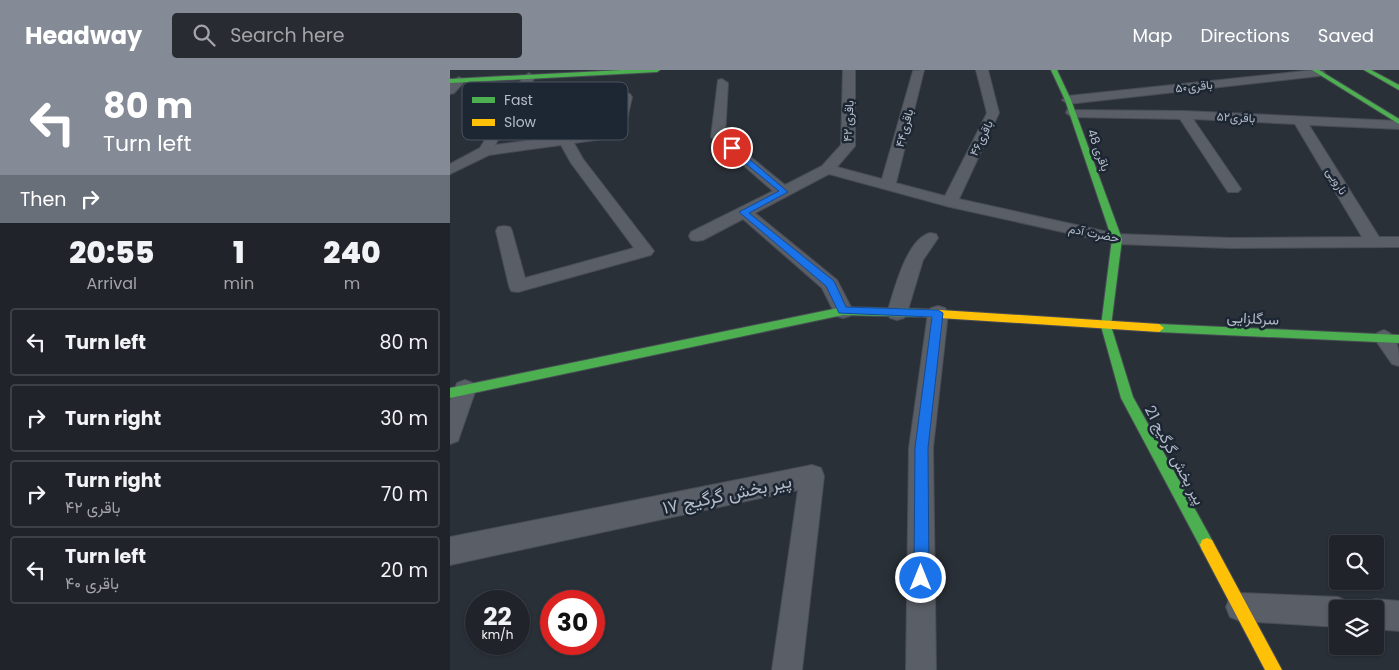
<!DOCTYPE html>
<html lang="en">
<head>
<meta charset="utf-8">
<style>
	:root { --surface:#20242a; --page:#282c32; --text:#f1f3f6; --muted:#a2a4a8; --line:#3d4147; --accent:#848b96 }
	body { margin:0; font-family:Poppins,Vazirmatn,sans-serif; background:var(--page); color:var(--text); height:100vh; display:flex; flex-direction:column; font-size:19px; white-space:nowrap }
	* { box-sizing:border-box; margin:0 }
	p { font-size:16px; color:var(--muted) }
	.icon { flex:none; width:28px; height:28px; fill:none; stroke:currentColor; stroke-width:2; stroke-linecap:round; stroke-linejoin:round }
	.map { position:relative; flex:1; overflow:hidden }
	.details { display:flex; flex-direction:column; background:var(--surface); width:450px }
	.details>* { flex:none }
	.guide { background:#848b96; color:#fff; overflow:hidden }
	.buttons { position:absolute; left:879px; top:465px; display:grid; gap:10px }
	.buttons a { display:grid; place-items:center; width:55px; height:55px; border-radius:5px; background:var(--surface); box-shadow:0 1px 4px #0004,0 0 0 1px var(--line); font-size:25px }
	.speed { position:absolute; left:15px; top:520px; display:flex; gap:10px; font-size:25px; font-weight:700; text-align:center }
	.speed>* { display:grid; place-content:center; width:65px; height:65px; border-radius:50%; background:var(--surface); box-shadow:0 1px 4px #0004,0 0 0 1px var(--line); line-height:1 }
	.speed small { font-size:12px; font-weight:400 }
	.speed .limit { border:8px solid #d22; background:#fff; color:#111 }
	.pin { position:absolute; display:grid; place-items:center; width:42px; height:42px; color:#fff; margin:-21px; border:2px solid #fff; border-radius:50%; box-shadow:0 1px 5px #0007 }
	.me { position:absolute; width:55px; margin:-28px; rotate:0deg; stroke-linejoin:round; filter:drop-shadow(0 0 4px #0008) }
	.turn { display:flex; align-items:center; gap:18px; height:105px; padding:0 20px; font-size:22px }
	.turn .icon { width:65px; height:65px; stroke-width:2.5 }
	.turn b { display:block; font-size:35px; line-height:42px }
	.then { display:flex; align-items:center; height:48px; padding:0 20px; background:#0003; gap:10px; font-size:19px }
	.eta { display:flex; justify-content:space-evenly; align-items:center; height:85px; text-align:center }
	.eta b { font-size:30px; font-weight:800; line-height:35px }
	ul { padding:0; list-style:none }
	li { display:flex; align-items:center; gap:15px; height:68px; margin:0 10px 8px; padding:0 10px; border:2px solid var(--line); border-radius:5px }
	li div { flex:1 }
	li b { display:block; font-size:19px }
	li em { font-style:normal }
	header { display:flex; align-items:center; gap:30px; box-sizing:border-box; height:70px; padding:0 25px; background:var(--accent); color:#fff }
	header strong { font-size:24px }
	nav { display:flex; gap:28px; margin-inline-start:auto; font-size:18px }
	.search { width:350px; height:45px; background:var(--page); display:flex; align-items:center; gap:12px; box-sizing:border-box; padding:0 18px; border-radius:5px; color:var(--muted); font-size:19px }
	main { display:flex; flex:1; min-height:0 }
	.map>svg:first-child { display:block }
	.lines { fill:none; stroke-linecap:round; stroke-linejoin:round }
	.street-casing { stroke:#484c55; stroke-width:2 }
	.fast-casing { stroke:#484c55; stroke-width:2 }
	.slow-casing { stroke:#484c55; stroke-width:2 }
	.street { fill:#5a5e66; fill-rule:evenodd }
	.fast { fill:#4caf50; fill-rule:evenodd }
	.slow { fill:#ffc107; fill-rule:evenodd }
	.route { fill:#1a73e8; stroke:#114b97 }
	.labels { text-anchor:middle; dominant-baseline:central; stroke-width:5; stroke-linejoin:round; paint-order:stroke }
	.far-street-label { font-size:12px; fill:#b4bcc9; stroke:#1d2633 }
	.street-label { font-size:15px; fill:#b4bcc9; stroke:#1d2633 }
	.near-street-label { font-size:18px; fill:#b4bcc9; stroke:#1d2633 }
	.key { fill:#1d2633; stroke:#4a5360; stroke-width:1 }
	.key-label { font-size:14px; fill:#b4bcc9 }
</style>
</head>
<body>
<header>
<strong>Headway</strong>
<div class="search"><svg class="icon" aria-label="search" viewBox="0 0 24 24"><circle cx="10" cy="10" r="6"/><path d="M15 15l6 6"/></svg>Search here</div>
<nav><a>Map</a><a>Directions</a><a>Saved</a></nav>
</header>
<main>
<section class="details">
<div class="guide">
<div class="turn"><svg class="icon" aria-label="left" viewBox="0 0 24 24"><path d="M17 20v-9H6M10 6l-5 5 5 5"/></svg><div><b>80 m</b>Turn left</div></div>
<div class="then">Then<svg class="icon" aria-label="right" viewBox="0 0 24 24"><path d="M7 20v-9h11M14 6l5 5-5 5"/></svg></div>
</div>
<div class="eta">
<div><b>20:55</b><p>Arrival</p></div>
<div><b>1</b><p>min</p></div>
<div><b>240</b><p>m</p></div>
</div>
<ul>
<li><svg class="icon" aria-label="left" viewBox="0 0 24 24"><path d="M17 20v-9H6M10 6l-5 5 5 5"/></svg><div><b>Turn left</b></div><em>80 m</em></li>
<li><svg class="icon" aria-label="right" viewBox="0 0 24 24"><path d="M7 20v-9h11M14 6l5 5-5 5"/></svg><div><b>Turn right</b></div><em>30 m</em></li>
<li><svg class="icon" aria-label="right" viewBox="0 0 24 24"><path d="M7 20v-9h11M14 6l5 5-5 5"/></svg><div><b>Turn right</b><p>باقری ۴۲</p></div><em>70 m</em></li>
<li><svg class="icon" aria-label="left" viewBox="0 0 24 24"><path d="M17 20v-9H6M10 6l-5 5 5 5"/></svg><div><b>Turn left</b><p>باقری ۴۰</p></div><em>20 m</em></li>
</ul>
</section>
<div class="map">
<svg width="949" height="600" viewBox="0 0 949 600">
	<rect width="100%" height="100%" fill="#2a3038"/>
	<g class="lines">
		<g class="street-casing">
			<g id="street">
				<path d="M393,0H405V76L387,97L432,109L463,1L474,0L446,113L495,126L537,43L526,0H538L549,43L509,129L667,164L780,168L912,167L845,54L743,49L791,119L788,122H778L730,49L622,47L616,43L617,40L734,41L949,51V59L859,55L929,167H949V177L780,178L667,174L500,137L379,104L305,143L387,210L403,241L400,246L393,248L386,246L372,218L293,149L253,170L247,171L241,170L239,166L241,162L323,121L261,67L268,10L272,9L278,13L275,66L335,115L372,96L391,75Z"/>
				<path d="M864,0L873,1L875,3L869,6L618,34L612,30L618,26Z"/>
				<path d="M79,3L85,7L45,75L162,60L170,27L176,23L180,24L182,27L173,66L124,73L133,89L204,181L201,185L68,222L61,221L59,216L46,161L48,157L54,156L60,157L62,161L75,208L184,178L121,93L111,75L39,85L0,104V94L30,78L73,7Z"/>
				<path d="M9,7L15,11L4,23L0,24V13Z"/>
				<path d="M480,163L486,164L488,168L473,190L457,243L454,248L447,250L440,248L437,243C444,222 456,169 480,163Z"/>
				<path d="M488,236L495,238L498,243L483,378L486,600H456L459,378L478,243L481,238Z"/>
				<path d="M934,260C949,266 949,281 949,296L942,294L924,268L927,263Z"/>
				<path d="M15,310L23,313L26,319L8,371L0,374V331L7,313Z"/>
				<path d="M362,395L371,398L374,406L352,600H322L348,420L0,495V467Z"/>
				<path d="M790,523L888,527L898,532L901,539H888V557L790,551L780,547L776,537L780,527Z"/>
				<path d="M925,529L949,531V561L925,559V539H913L915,534Z"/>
			</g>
		</g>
		<g class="fast-casing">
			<g id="fast">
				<path d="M172,0H210L207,2L0,13V9Z"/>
				<path d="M601,0H607L621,30L672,169L661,256L683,327L762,470L764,475L762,480L757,482L752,480L671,328L651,256L662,169L615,30Z"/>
				<path d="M862,0H869L949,49V54Z"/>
				<path d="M914,0H921L949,15V20Z"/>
				<path d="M393,237L474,239L479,243L474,247L393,245L0,328V318Z"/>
				<path d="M709,254L949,265V273L709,262L704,258Z"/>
			</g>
		</g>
		<g class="slow-casing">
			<g id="slow">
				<path d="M474,239L709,254L714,258L709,262L474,247L469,243Z"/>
				<path d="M757,468L762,470L832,600H815L752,480L750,475L752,470Z"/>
			</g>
		</g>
		<use href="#street" class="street"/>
		<use href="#fast" class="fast"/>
		<use href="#slow" class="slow"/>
	</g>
	<path class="route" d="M279,76H284L338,122L299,143L384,211L396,237L488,240L493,243L478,378L479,508L477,513L471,515L466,513L464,508L465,378L482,247L389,243L376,216L289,142L329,121L279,80Z"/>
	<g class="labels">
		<g class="far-street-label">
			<text transform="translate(744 16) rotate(-6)">باقری۵۰</text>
			<text transform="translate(786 47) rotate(3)">باقری۵۲</text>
			<text transform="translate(398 51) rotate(-87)">باقری ۴۲</text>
			<text transform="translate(454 58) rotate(-75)">باقری۴۴</text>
			<text transform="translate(531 68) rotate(-64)">باقری۴۶</text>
			<text transform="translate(649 80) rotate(70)">باقری 48</text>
			<text transform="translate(887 111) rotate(58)">نارویی</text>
			<text transform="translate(644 163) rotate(11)">حضرت آدم</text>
		</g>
		<g class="street-label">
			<text transform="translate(803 248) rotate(3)">سرگلزایی</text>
			<text transform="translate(725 385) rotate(62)">پیر بخش گرگیج 21</text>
		</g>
		<g class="near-street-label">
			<text transform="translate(277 424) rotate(-12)">پیر بخش گرگیج ۱۷</text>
		</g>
	</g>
	<rect x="12" y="12" width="166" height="58" rx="8" class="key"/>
	<rect x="22" y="27" width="23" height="6" fill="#4caf50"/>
	<rect x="22" y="49" width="23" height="7" fill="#ffc107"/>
	<g class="key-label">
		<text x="54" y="35">Fast</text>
		<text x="54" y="57">Slow</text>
	</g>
</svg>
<div class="buttons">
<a><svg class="icon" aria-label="search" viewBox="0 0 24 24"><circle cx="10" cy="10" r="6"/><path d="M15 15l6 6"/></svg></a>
<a><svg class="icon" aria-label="layers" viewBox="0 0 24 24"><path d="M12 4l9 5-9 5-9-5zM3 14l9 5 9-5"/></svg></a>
</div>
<div class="speed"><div>22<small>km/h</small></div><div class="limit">30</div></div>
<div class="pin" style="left:282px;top:78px;background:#d93025"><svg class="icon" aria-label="arrive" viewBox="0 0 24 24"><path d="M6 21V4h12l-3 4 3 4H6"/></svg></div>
<svg class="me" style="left:471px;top:508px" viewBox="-20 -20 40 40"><circle r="17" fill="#1a73e8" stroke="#fff" stroke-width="3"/><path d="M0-11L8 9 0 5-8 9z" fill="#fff"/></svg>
</div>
</main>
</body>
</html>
